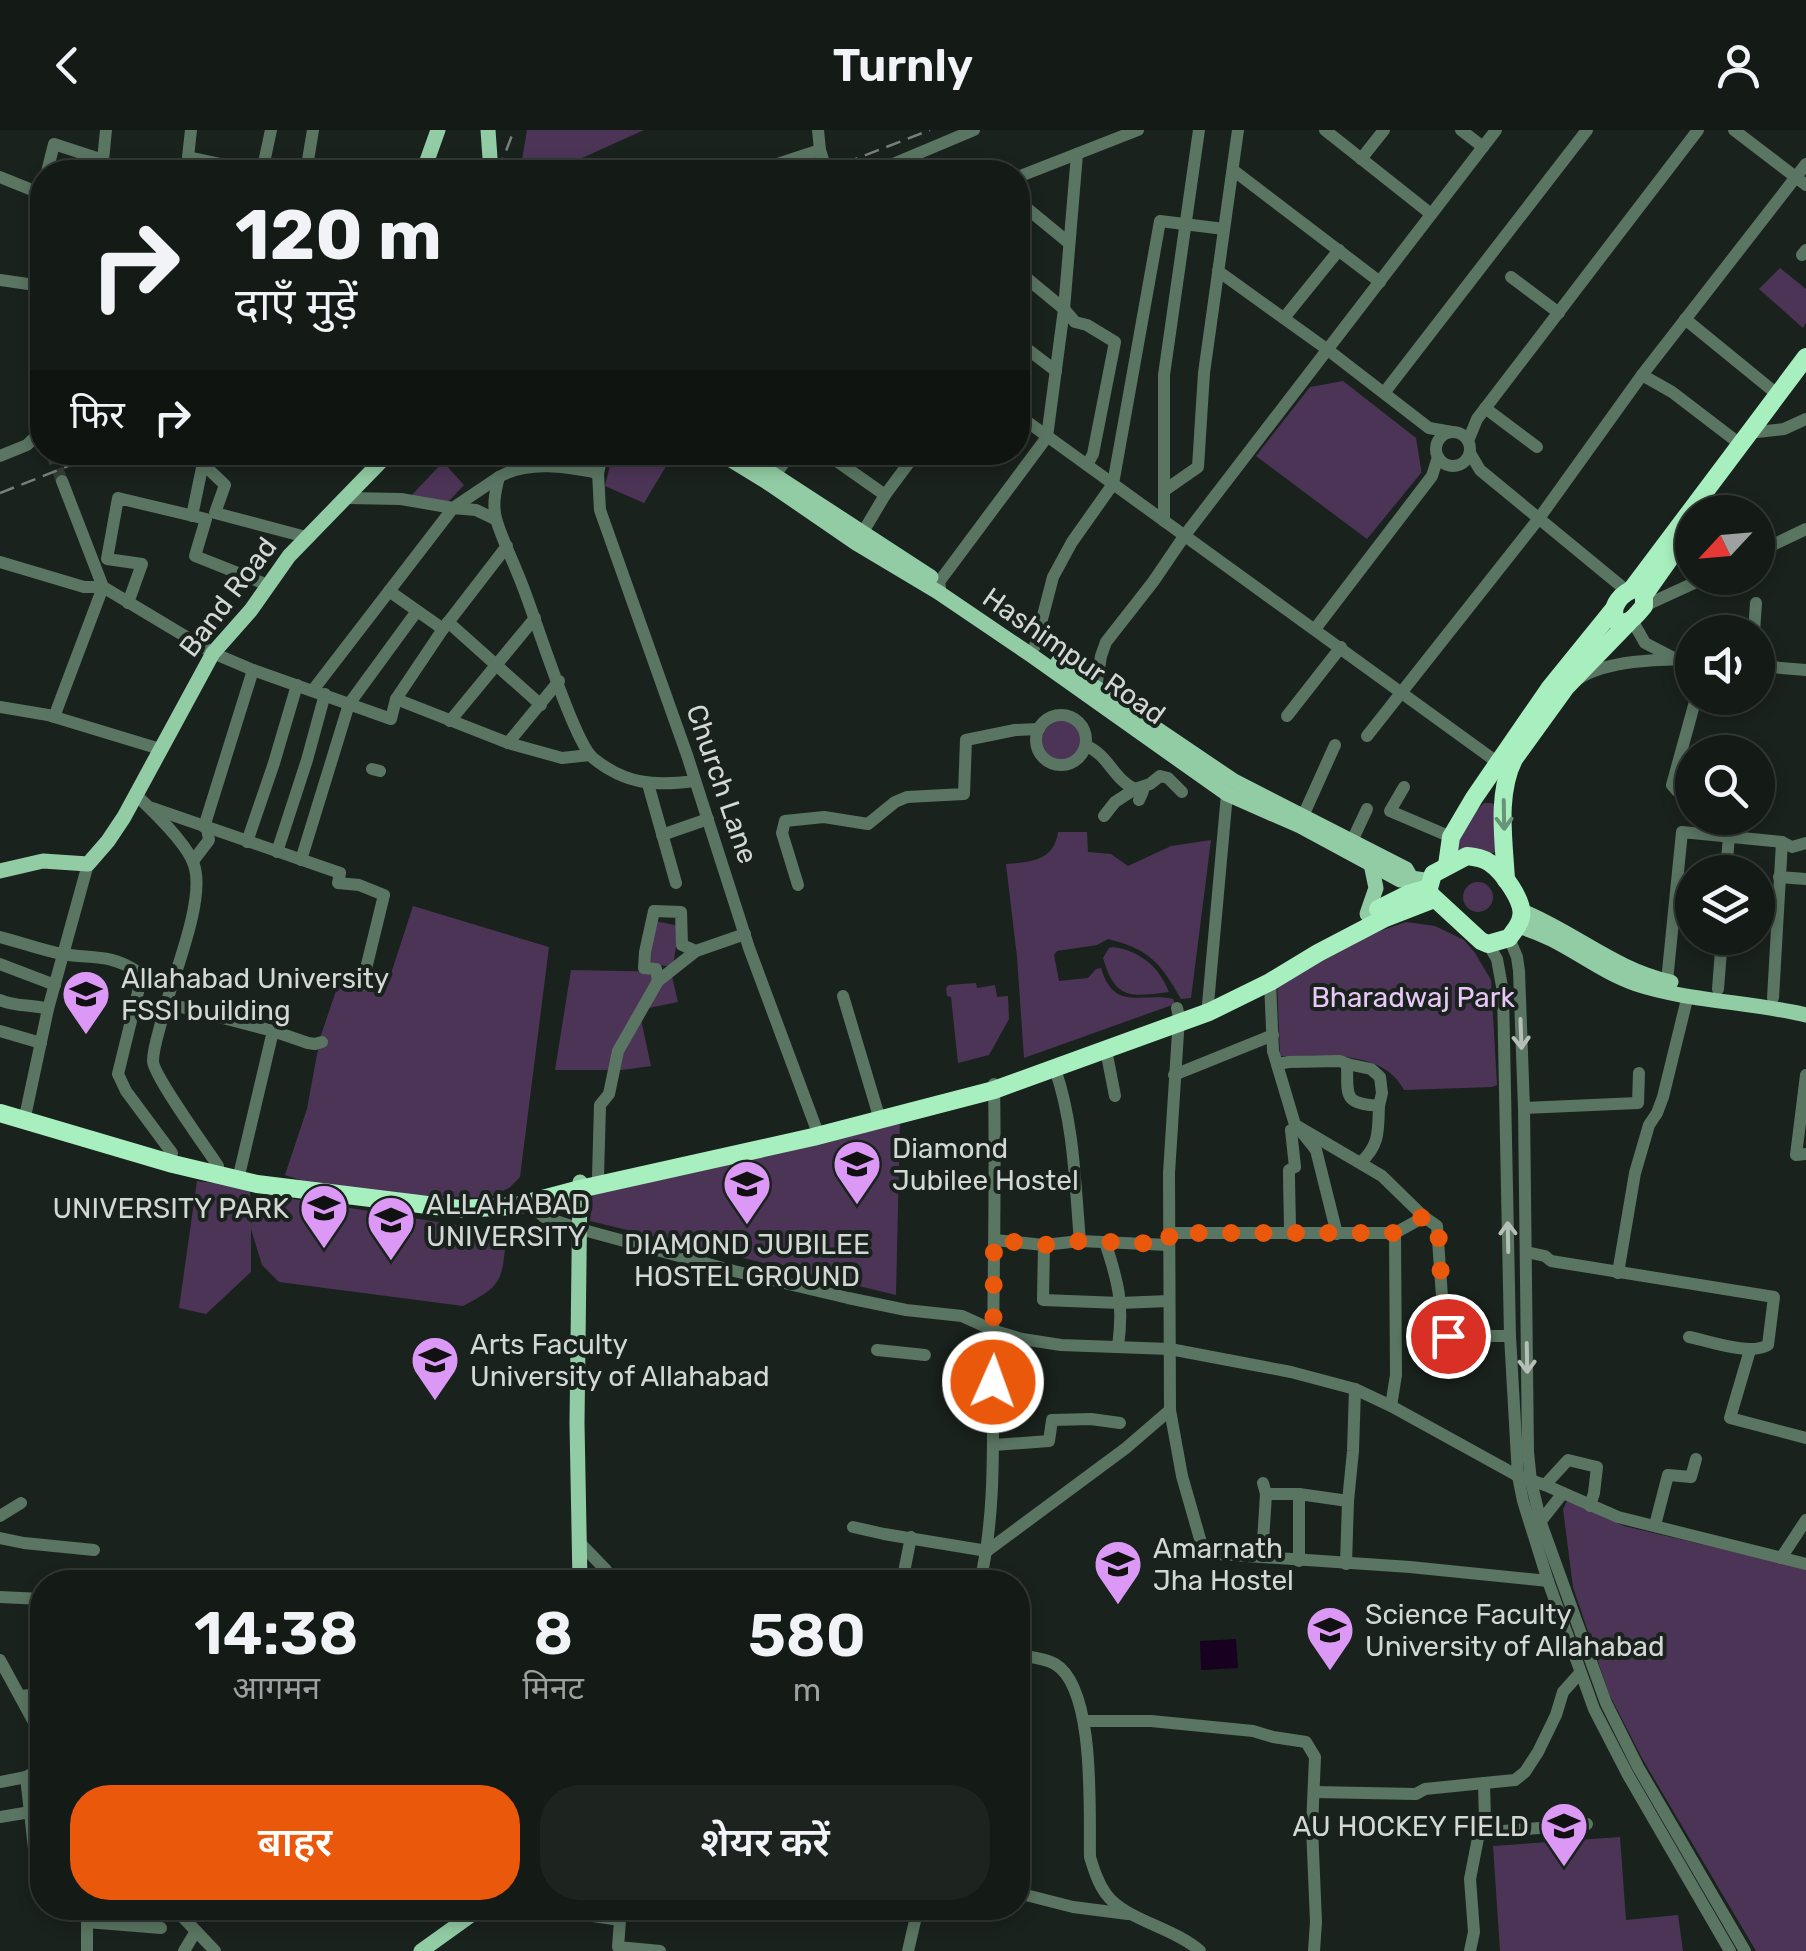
<!DOCTYPE html>
<html lang="hi">
<head>
<meta charset="utf-8">
<style>
	:root { --surface:#141a16; --page:#1d231f; --text:#f1f3f6; --muted:#9da1a1; --line:#333835; --accent:#ea580c }
	body { margin:0; font-family:Rubik,"Noto Sans Devanagari",sans-serif; background:var(--page); color:var(--text); height:100vh; display:flex; flex-direction:column; font-size:38px; white-space:nowrap }
	* { box-sizing:border-box; margin:0 }
	p { font-size:32px; color:var(--muted) }
	.icon { flex:none; width:55px; height:55px; fill:none; stroke:currentColor; stroke-width:2; stroke-linecap:round; stroke-linejoin:round }
	.map { position:relative; flex:1; overflow:hidden }
	.panel { position:absolute; left:30px; top:1440px; width:1000px; height:350px; display:flex; flex-direction:column; background:var(--surface); border-radius:40px; box-shadow:0 5px 15px #0003,0 0 0 2px var(--line) }
	.panel>* { flex:none }
	.hud { position:absolute; left:30px; top:30px; width:1000px; height:305px; border-radius:40px; box-shadow:0 5px 15px #0003,0 0 0 2px var(--line); background:#141a16; color:var(--text); overflow:hidden }
	.needle { width:65px; rotate:244deg }
	.controls { position:absolute; left:1675px; top:365px; display:grid; gap:20px }
	.controls a { display:grid; place-items:center; width:100px; height:100px; border-radius:50%; background:var(--surface); box-shadow:0 5px 15px #0003,0 0 0 2px var(--line); font-size:50px }
	.pin { position:absolute; display:grid; place-items:center; width:85px; height:85px; color:#fff; margin:-42px; border:5px solid #fff; border-radius:50%; box-shadow:0 2px 10px #0007 }
	.me { position:absolute; width:110px; margin:-55px; rotate:2deg; stroke-linejoin:round; filter:drop-shadow(0 0 8px #0008) }
	.turn { display:flex; align-items:center; gap:35px; height:210px; padding:0 40px; font-size:45px }
	.turn .icon { width:130px; height:130px; stroke-width:2.5 }
	.turn b { display:block; font-size:70px; line-height:85px }
	.then { display:flex; align-items:center; height:95px; padding:0 40px; background:#0003; gap:20px; font-size:38px }
	.eta { display:flex; justify-content:space-evenly; align-items:center; height:170px; text-align:center }
	.eta b { font-size:60px; font-weight:600; line-height:70px }
	.cta { display:flex; gap:20px; margin-top:auto; padding:20px 40px }
	.cta a { flex:1; height:115px; border-radius:40px; background:var(--accent); color:#fff; font-size:40px; font-weight:600; line-height:115px; text-align:center }
	.cta a+a { background:var(--page); color:var(--text) }
	header { display:flex; justify-content:space-between; align-items:center; height:130px; padding:0 40px; background:var(--surface); font-size:45px; font-weight:600 }
	.map>svg:first-child { display:block }
	.green { fill:#4c3456 }
	.water { fill:#170020 }
	.lines { fill:none; stroke-linecap:round; stroke-linejoin:round }
	.minor-tunnel { stroke:#363d38; stroke-width:12; stroke-dasharray:12 6; stroke-linecap:butt }
	.minor { stroke:#5a7562; stroke-width:12 }
	.major { stroke:#92cca4; stroke-width:15 }
	.highway { stroke:#a8efbf; stroke-width:18 }
	.rail { stroke:#797f7b; stroke-width:2.5; stroke-dasharray:15 8; stroke-linecap:butt }
	.oneway { stroke:#689376 }
	.oneway2 { stroke:#b5bfb8 }
	.route { stroke:#ea580c; stroke-width:18; stroke-dasharray:0 32.4 }
	.labels { text-anchor:middle; dominant-baseline:central; stroke-width:8; stroke-linejoin:round; paint-order:stroke }
	.street-label { font-size:28px; fill:#d3d8d4; stroke:#1a221d }
	.poi-label { font-size:28px; fill:#d3d8d4; stroke:#1a221d; text-anchor:start }
	.park-label { font-size:28px; fill:#e9c7f8; stroke:#1a221d }
</style>
</head>
<body>
<header><svg class="icon" aria-label="back" viewBox="0 0 24 24"><path d="M15 5l-7 7 7 7"/></svg>Turnly<svg class="icon" aria-label="person" viewBox="0 0 24 24"><circle cx="12" cy="8" r="4"/><path d="M4 21q1-7 8-7t8 7"/></svg></header>
<div class="map">
<svg width="1806" height="1821" viewBox="0 0 1806 1821">
	<rect width="100%" height="100%" fill="#1a221d"/>
	<g class="green">
		<path d="M527,0H644L551,42H520Z"/>
		<path d="M1780,138L1806,159V193L1803,198L1759,159Z"/>
		<path d="M1343,251L1416,308L1421,339V343L1367,409L1256,326L1310,257Z"/>
		<path d="M613,323H674L644,373L605,356Z"/>
		<path d="M443,332L464,355L447,373L410,367Z"/>
		<circle cx="1061" cy="610" r="25"/>
		<path d="M1484,673H1492L1497,678L1499,706L1495,722L1490,725L1456,723L1462,695Z"/>
		<path d="M1058,702H1087L1088,722L1111,724L1128,736L1171,716L1211,710L1191,868L1181,869C1161,834 1150,819 1108,809L1097,815L1057,821L1054,825L1059,851L1088,848L1096,839L1101,838C1114,882 1141,862 1173,869L1175,874L1024,928L1017,827L1006,734C1031,732 1054,731 1058,702Z"/>
		<circle cx="1478" cy="767" r="15"/>
		<path d="M413,776L549,817L520,1047L509,1058L488,1068L408,1065L318,1056L285,1045L307,979L320,908L340,849L385,862Z"/>
		<path d="M655,791L679,796L673,837L647,833Z"/>
		<path d="M1406,792L1435,796L1464,810L1475,823L1491,850L1497,955L1492,957L1404,960C1382,918 1320,927 1280,926L1277,850L1374,803Z"/>
		<path d="M1113,817C1141,821 1159,837 1169,862C1131,867 1115,870 1103,828L1109,818Z"/>
		<path d="M571,840L671,842L678,872L639,880L651,936L622,940H555Z"/>
		<path d="M976,853L977,858L995,855L997,867L1008,866L1009,889L989,925L958,933L951,867L947,866L946,858L949,855Z"/>
		<path d="M900,989L896,1165L590,1091L593,1061Z"/>
		<path d="M197,1051L250,1057L251,1094L262,1064L507,1103C501,1149 506,1154 463,1176L279,1152L262,1135L251,1099V1142L206,1184L179,1178Z"/>
		<path d="M1568,1369L1624,1396L1806,1439V1821H1756L1643,1630L1609,1564L1573,1457L1563,1379Z"/>
		<path d="M1620,1707L1626,1790L1678,1785L1683,1821H1500L1493,1716Z"/>
	</g>
	<path class="water" d="M1236,1509L1238,1538L1201,1540L1200,1511Z"/>
	<g class="lines">
		<path class="minor-tunnel" d="M51,322L62,351"/>
		<g class="minor">
			<path d="M191,0L188,27L244,39"/>
			<path d="M818,0L820,20L827,42"/>
			<path d="M1325,0L1431,84"/>
			<path d="M1461,0L1483,17"/>
			<path d="M1734,0L1806,55"/>
			<path d="M1361,29L1384,0"/>
			<path d="M1233,40L1380,152"/>
			<path d="M47,42L54,14L103,30"/>
			<path d="M104,42L106,33L103,30L106,0"/>
			<path d="M262,42L271,0"/>
			<path d="M306,42L313,0"/>
			<path d="M753,42L820,20"/>
			<path d="M874,42L974,0"/>
			<path d="M0,47L42,64"/>
			<path d="M1018,47L1138,0"/>
			<path d="M1018,71L1069,113"/>
			<path d="M1802,125L1806,120"/>
			<path d="M1018,141L1064,179L1075,192L1087,195L1115,212L1093,324L1087,335"/>
			<path d="M1218,141L1328,220L1429,298L1452,302"/>
			<path d="M1511,147L1559,183"/>
			<path d="M0,150L42,156"/>
			<path d="M1284,188L1339,120"/>
			<path d="M1685,189L1777,264"/>
			<path d="M1018,212L1056,241"/>
			<path d="M1642,245L1672,262L1740,314"/>
			<path d="M1384,263L1587,0"/>
			<path d="M1485,278L1537,317"/>
			<path d="M1018,285L1497,632"/>
			<path d="M1757,302L1784,299L1806,289"/>
			<circle cx="1453" cy="319" r="17"/>
			<path d="M1468,311L1477,289L1698,0"/>
			<path d="M603,322L598,343L600,380L687,625L749,818L819,1006"/>
			<path d="M824,322L885,365"/>
			<path d="M1470,323L1480,340L1627,461"/>
			<path d="M162,324L199,330L225,355L215,383L306,407"/>
			<path d="M0,326L27,315L42,300"/>
			<path d="M598,343C567,337 528,330 499,347C495,362 492,377 497,392C504,414 515,435 523,457C535,487 574,612 593,628C626,655 655,656 695,651"/>
			<path d="M775,345L792,322"/>
			<path d="M62,351L103,457L213,523L253,540L391,589L396,569L443,499L507,416"/>
			<path d="M1165,360L1198,337L1204,243L1238,0"/>
			<path d="M347,368L401,369L453,378L499,347"/>
			<path d="M192,386L203,333"/>
			<path d="M1164,391V245L1199,0"/>
			<path d="M863,402L885,365L917,322"/>
			<path d="M1758,422L1806,399"/>
			<path d="M0,432L84,457H103L54,587"/>
			<path d="M389,461L443,499"/>
			<path d="M938,462L940,458L939,452L1047,307L1064,179L1077,24"/>
			<path d="M128,473L142,434L107,429L118,368L206,389L195,426L268,455"/>
			<path d="M1644,476L1705,448"/>
			<path d="M1632,490L1645,513L1674,528"/>
			<path d="M448,492L541,575"/>
			<path d="M1315,499L1432,346L1438,327"/>
			<path d="M1754,502L1756,473"/>
			<path d="M1035,516L1053,447L1072,412L1113,354L1160,91L1224,99"/>
			<path d="M1758,536L1806,540"/>
			<path d="M1578,549C1605,531 1660,528 1692,530"/>
			<path d="M1096,558L1101,526L1106,512L1153,452L1185,405L1496,0"/>
			<path d="M313,560L453,378L476,380L495,389"/>
			<path d="M396,569L508,613L562,628L590,625"/>
			<path d="M0,577L48,585L160,619"/>
			<circle cx="1061" cy="610" r="25"/>
			<path d="M1287,586L1341,517"/>
			<path d="M450,591L535,488"/>
			<path d="M1367,606L1540,387L1642,245L1806,34"/>
			<path d="M508,613L559,551"/>
			<path d="M1086,616C1108,624 1114,650 1135,659L1115,672L1104,686"/>
			<path d="M372,639L380,641"/>
			<path d="M648,654L676,753"/>
			<path d="M1404,657L1390,681L1451,707"/>
			<path d="M1692,661H1677L1672,655L1696,568"/>
			<path d="M135,664C151,679 188,714 194,735C206,770 172,848 163,885C160,899 153,917 153,931C153,945 207,1019 218,1036L217,1044"/>
			<path d="M1139,670L1143,661L1135,659L1150,654L1160,646L1168,648L1182,662"/>
			<path d="M152,678L340,743L338,753L359,755L384,765L362,855"/>
			<path d="M1303,686L1335,615"/>
			<path d="M204,697L253,540"/>
			<path d="M662,705L708,689"/>
			<path d="M1352,711L1367,679"/>
			<path d="M247,712L274,633L297,555"/>
			<path d="M277,722L307,630L325,564"/>
			<path d="M301,730L349,574L417,481"/>
			<path d="M193,731L209,710L207,698"/>
			<path d="M1726,742L1729,706"/>
			<path d="M1779,747L1806,749"/>
			<path d="M798,755L782,703L785,691L824,687L868,694L895,672L907,667L964,664L966,610L1015,600L1039,599"/>
			<path d="M0,807C20,812 41,820 62,824C92,829 109,823 138,842L139,858L118,944L126,961L172,1023"/>
			<path d="M1509,808L1517,827L1519,841L1524,978L1528,1322L1531,1351L1541,1393L1606,1573L1638,1637L1745,1821"/>
			<path d="M1488,814L1497,829L1503,862L1510,1206L1518,1346L1523,1371L1548,1451L1594,1579L1628,1645L1730,1821"/>
			<path d="M0,834L55,855"/>
			<path d="M658,851L656,839L644,838L645,822L654,781L681,782L682,815L696,821"/>
			<path d="M1667,851L1682,702L1782,712L1792,717L1806,713"/>
			<path d="M1270,852L1273,921L1296,998L1291,1000L1295,1037L1289,1040C1289,1062 1290,1083 1290,1104"/>
			<path d="M1718,859L1722,808"/>
			<path d="M843,866L878,983"/>
			<path d="M1773,868L1782,712"/>
			<path d="M0,870C16,877 31,874 48,879"/>
			<path d="M166,873L273,901L308,913L315,914L322,912"/>
			<path d="M1177,878L1179,887L1169,1043L1170,1280L1182,1346L1204,1423L1410,1437L1548,1451"/>
			<path d="M1209,882L1208,874L1227,664L1231,656"/>
			<path d="M0,901L41,913"/>
			<path d="M1106,920L1115,966"/>
			<path d="M1277,934L1289,932L1340,931L1347,934C1348,966 1342,973 1379,976C1378,1000 1380,1015 1361,1032"/>
			<path d="M1347,934L1371,939L1380,947L1382,963L1379,976"/>
			<path d="M1055,939C1074,993 1075,1054 1080,1111"/>
			<path d="M1174,945L1273,905"/>
			<path d="M1806,945L1796,1025L1806,1024"/>
			<path d="M1524,978L1638,973L1639,943"/>
			<path d="M26,982L48,879L88,734"/>
			<path d="M1297,996L1382,1046L1424,1087L1437,1096L1443,1181L1448,1206H1510"/>
			<path d="M1300,1000L1316,1020L1337,1104"/>
			<path d="M240,1041L273,901"/>
			<path d="M598,1047L600,975L609,964L618,921L658,851L696,821L745,804"/>
			<path d="M528,1073L544,1087L580,1099L734,1141L848,1168L906,1180L962,1186L995,1201L1022,1209L1061,1215L1170,1219L1291,1242L1355,1259L1391,1276L1518,1346L1545,1355L1618,1387L1806,1434"/>
			<path d="M1170,1103H1395L1424,1087"/>
			<path d="M995,1110L1044,1115L1080,1111L1168,1115"/>
			<path d="M1105,1112C1118,1151 1124,1174 1118,1216"/>
			<path d="M1044,1115L1043,1170L1120,1173L1169,1171"/>
			<path d="M1526,1122L1545,1126L1551,1131L1774,1167L1768,1215C1750,1226 1710,1211 1689,1207"/>
			<path d="M1618,1143L1635,1043L1649,995L1657,983L1663,967L1688,865"/>
			<path d="M877,1220L925,1225"/>
			<path d="M1750,1220L1730,1288L1806,1308"/>
			<path d="M1391,1276L1396,1245L1395,1103"/>
			<path d="M994,1315L1049,1311L1052,1290L1091,1289L1120,1293"/>
			<path d="M1263,1353L1266,1364H1299L1348,1371L1346,1434"/>
			<path d="M1545,1355L1568,1330L1597,1337L1594,1363L1590,1376"/>
			<path d="M1348,1371L1353,1321L1355,1259"/>
			<path d="M0,1386L21,1373"/>
			<path d="M1655,1395L1668,1345L1691,1347L1696,1329"/>
			<path d="M1537,1396L1563,1363"/>
			<path d="M853,1397L884,1404L987,1421L1126,1318L1170,1280"/>
			<path d="M0,1408L24,1413L94,1420"/>
			<path d="M579,1412L606,1440L614,1452"/>
			<path d="M1262,1427L1266,1364"/>
			<path d="M1781,1428L1806,1390"/>
			<path d="M1299,1431V1364"/>
			<path d="M902,1452L911,1407"/>
			<path d="M980,1452C995,1388 993,1320 993,1254C993,1154 996,1054 994,954"/>
			<path d="M0,1467L42,1469"/>
			<path d="M1018,1525C1029,1527 1045,1528 1055,1534C1096,1558 1089,1683 1090,1727C1094,1740 1098,1753 1106,1764C1125,1790 1173,1797 1200,1821"/>
			<path d="M0,1530L42,1607"/>
			<path d="M20,1566L42,1564"/>
			<path d="M1085,1591H1151L1253,1601L1273,1607L1306,1612L1315,1627L1312,1697L1316,1792L1314,1821"/>
			<path d="M26,1647L37,1745"/>
			<path d="M0,1652L26,1647L42,1638"/>
			<path d="M1314,1662L1416,1664L1425,1659L1484,1653"/>
			<path d="M0,1687L30,1682"/>
			<path d="M1479,1703L1485,1692L1484,1653L1515,1650L1525,1642L1538,1622L1556,1585L1563,1562L1580,1543"/>
			<path d="M1018,1763L1073,1777L1128,1784"/>
			<path d="M174,1778L215,1821"/>
			<path d="M539,1778L620,1790L618,1817L660,1821"/>
			<path d="M87,1792L161,1798"/>
			<path d="M87,1821V1778"/>
			<path d="M184,1821L196,1801"/>
			<path d="M908,1821L918,1778"/>
			<path d="M1470,1821L1474,1802L1470,1749L1479,1703L1587,1694"/>
		</g>
		<g class="major">
			<path d="M488,0L491,42"/>
			<path d="M423,42L438,0"/>
			<path d="M718,322L770,354L856,413L938,462L1031,525L1227,664L1300,696L1400,750L1411,748L1431,751"/>
			<path d="M739,322L931,447"/>
			<path d="M1058,532L1234,651L1406,739L1411,748"/>
			<path d="M0,741L43,731L88,734L108,711L124,687L213,523L251,480L289,426L390,322"/>
			<path d="M1522,781C1574,802 1615,840 1671,852"/>
			<path d="M1367,784L1376,758L1371,734"/>
			<path d="M1517,796C1563,808 1593,839 1636,854C1687,871 1752,872 1806,885"/>
			<path d="M580,1052L577,1293L580,1452"/>
			<path d="M421,1821L481,1778"/>
		</g>
		<g class="highway">
			<path d="M1637,458L1644,465V476C1636,485 1629,497 1616,491C1609,476 1622,462 1637,458Z"/>
			<path d="M1632,459L1806,227"/>
			<path d="M1644,465L1692,397"/>
			<path d="M1467,726C1476,727 1483,728 1490,733C1502,741 1525,772 1521,787C1520,795 1513,802 1509,808L1488,814L1481,811L1430,764L1429,758L1433,744Z"/>
			<path d="M1447,735L1451,707L1474,668L1549,559L1613,480"/>
			<path d="M1506,750C1504,711 1496,665 1514,629L1566,557L1629,492"/>
			<path d="M1378,779L1408,764L1429,758"/>
			<path d="M0,983L173,1034L257,1054L460,1079L516,1076L580,1059L813,1007L994,960L1209,882L1270,852L1318,823L1385,788L1434,769"/>
		</g>
		<g class="rail">
			<path d="M498,42L514,0"/>
			<path d="M822,42L930,0"/>
			<path d="M0,363L104,322"/>
		</g>
	</g>
	<defs><path id="oneway-shaft" d="M-6 0H5M1.5-3L5.5 0L1.5 3" fill="none" stroke-width="1.6" stroke-linecap="round" stroke-linejoin="round" transform="scale(2.5)"/></defs>
	<use class="oneway" href="#oneway-shaft" transform="translate(1504 685) rotate(89)"/>
	<g class="oneway2">
		<use href="#oneway-shaft" transform="translate(1521 904) rotate(88)"/>
		<use href="#oneway-shaft" transform="translate(1508 1107) rotate(-91)"/>
		<use href="#oneway-shaft" transform="translate(1527 1228) rotate(89)"/>
	</g>
	<g class="lines">
		<path class="route" d="M993,1252L994,1110L1044,1115L1080,1111L1168,1114L1170,1103H1395L1424,1086L1438,1096L1443,1181L1448,1206"/>
	</g>
	<defs>
		<g id="university-pin" transform="scale(2.5)"><path d="M0 17L-7.5 6A9.5 9.5 0 1 1 7.5 6Z" fill="#db99f5" stroke="#1a221d"/><path d="M0-5L7-2L0 1L-7-2ZM-4 1L0 2.5L4 1V4Q0 6-4 4Z" fill="#111"/></g>
	</defs>
	<g fill-rule="evenodd">
		<use href="#university-pin" x="86" y="864"/>
		<use href="#university-pin" x="857" y="1034"/>
		<use href="#university-pin" x="747" y="1054"/>
		<use href="#university-pin" x="324" y="1078"/>
		<use href="#university-pin" x="391" y="1090"/>
		<use href="#university-pin" x="435" y="1230"/>
		<use href="#university-pin" x="1118" y="1434"/>
		<use href="#university-pin" x="1330" y="1500"/>
		<use href="#university-pin" x="1564" y="1696"/>
	</g>
	<g class="labels">
		<g class="street-label">
			<text transform="translate(228 467) rotate(-53)">Band Road</text>
			<text transform="translate(1074 526) rotate(35)">Hashimpur Road</text>
			<text transform="translate(722 654) rotate(71)">Church Lane</text>
		</g>
		<g class="poi-label">
			<text x="121" y="848">Allahabad University<tspan x="121" dy="32">FSSI building</tspan></text>
			<text x="892" y="1018">Diamond<tspan x="892" dy="32">Jubilee Hostel</tspan></text>
			<text x="426" y="1074">ALLAHABAD<tspan x="426" dy="32">UNIVERSITY</tspan></text>
			<text x="289" y="1078" text-anchor="end">UNIVERSITY PARK</text>
			<text x="747" y="1114" text-anchor="middle">DIAMOND JUBILEE<tspan x="747" dy="32">HOSTEL GROUND</tspan></text>
			<text x="470" y="1214">Arts Faculty<tspan x="470" dy="32">University of Allahabad</tspan></text>
			<text x="1153" y="1418">Amarnath<tspan x="1153" dy="32">Jha Hostel</tspan></text>
			<text x="1365" y="1484">Science Faculty<tspan x="1365" dy="32">University of Allahabad</tspan></text>
			<text x="1529" y="1696" text-anchor="end">AU HOCKEY FIELD</text>
		</g>
		<g class="park-label">
			<text x="1413" y="867">Bharadwaj Park</text>
		</g>
	</g>
</svg>
<div class="controls">
<a><svg class="needle" viewBox="-14 -14 28 28"><path d="M0-13l5 13h-10z" fill="#e53935"/><path d="M0 13l5-13h-10z" fill="#9da1a1"/></svg></a>
<a><svg class="icon" aria-label="sound" viewBox="0 0 24 24"><path d="M4 9h4l5-4v14l-5-4H4zM17 9q2 3 0 6"/></svg></a>
<a><svg class="icon" aria-label="search" viewBox="0 0 24 24"><circle cx="10" cy="10" r="6"/><path d="M15 15l6 6"/></svg></a>
<a><svg class="icon" aria-label="layers" viewBox="0 0 24 24"><path d="M12 4l9 5-9 5-9-5zM3 14l9 5 9-5"/></svg></a>
</div>
<div class="pin" style="left:1448px;top:1206px;background:#d93025"><svg class="icon" aria-label="arrive" viewBox="0 0 24 24"><path d="M6 21V4h12l-3 4 3 4H6"/></svg></div>
<svg class="me" style="left:993px;top:1252px" viewBox="-20 -20 40 40"><circle r="17" fill="#ea580c" stroke="#fff" stroke-width="3"/><path d="M0-11L8 9 0 5-8 9z" fill="#fff"/></svg>
<div class="hud">
<div class="turn"><svg class="icon" aria-label="right" viewBox="0 0 24 24"><path d="M7 20v-9h11M14 6l5 5-5 5"/></svg><div><b>120 m</b>दाएँ मुड़ें</div></div>
<div class="then">फिर<svg class="icon" aria-label="right" viewBox="0 0 24 24"><path d="M7 20v-9h11M14 6l5 5-5 5"/></svg></div>
</div>
<section class="panel">
<div class="eta">
<div><b>14:38</b><p>आगमन</p></div>
<div><b>8</b><p>मिनट</p></div>
<div><b>580</b><p>m</p></div>
</div>
<div class="cta"><a>बाहर</a><a>शेयर करें</a></div>
</section>
</div>
</body>
</html>
